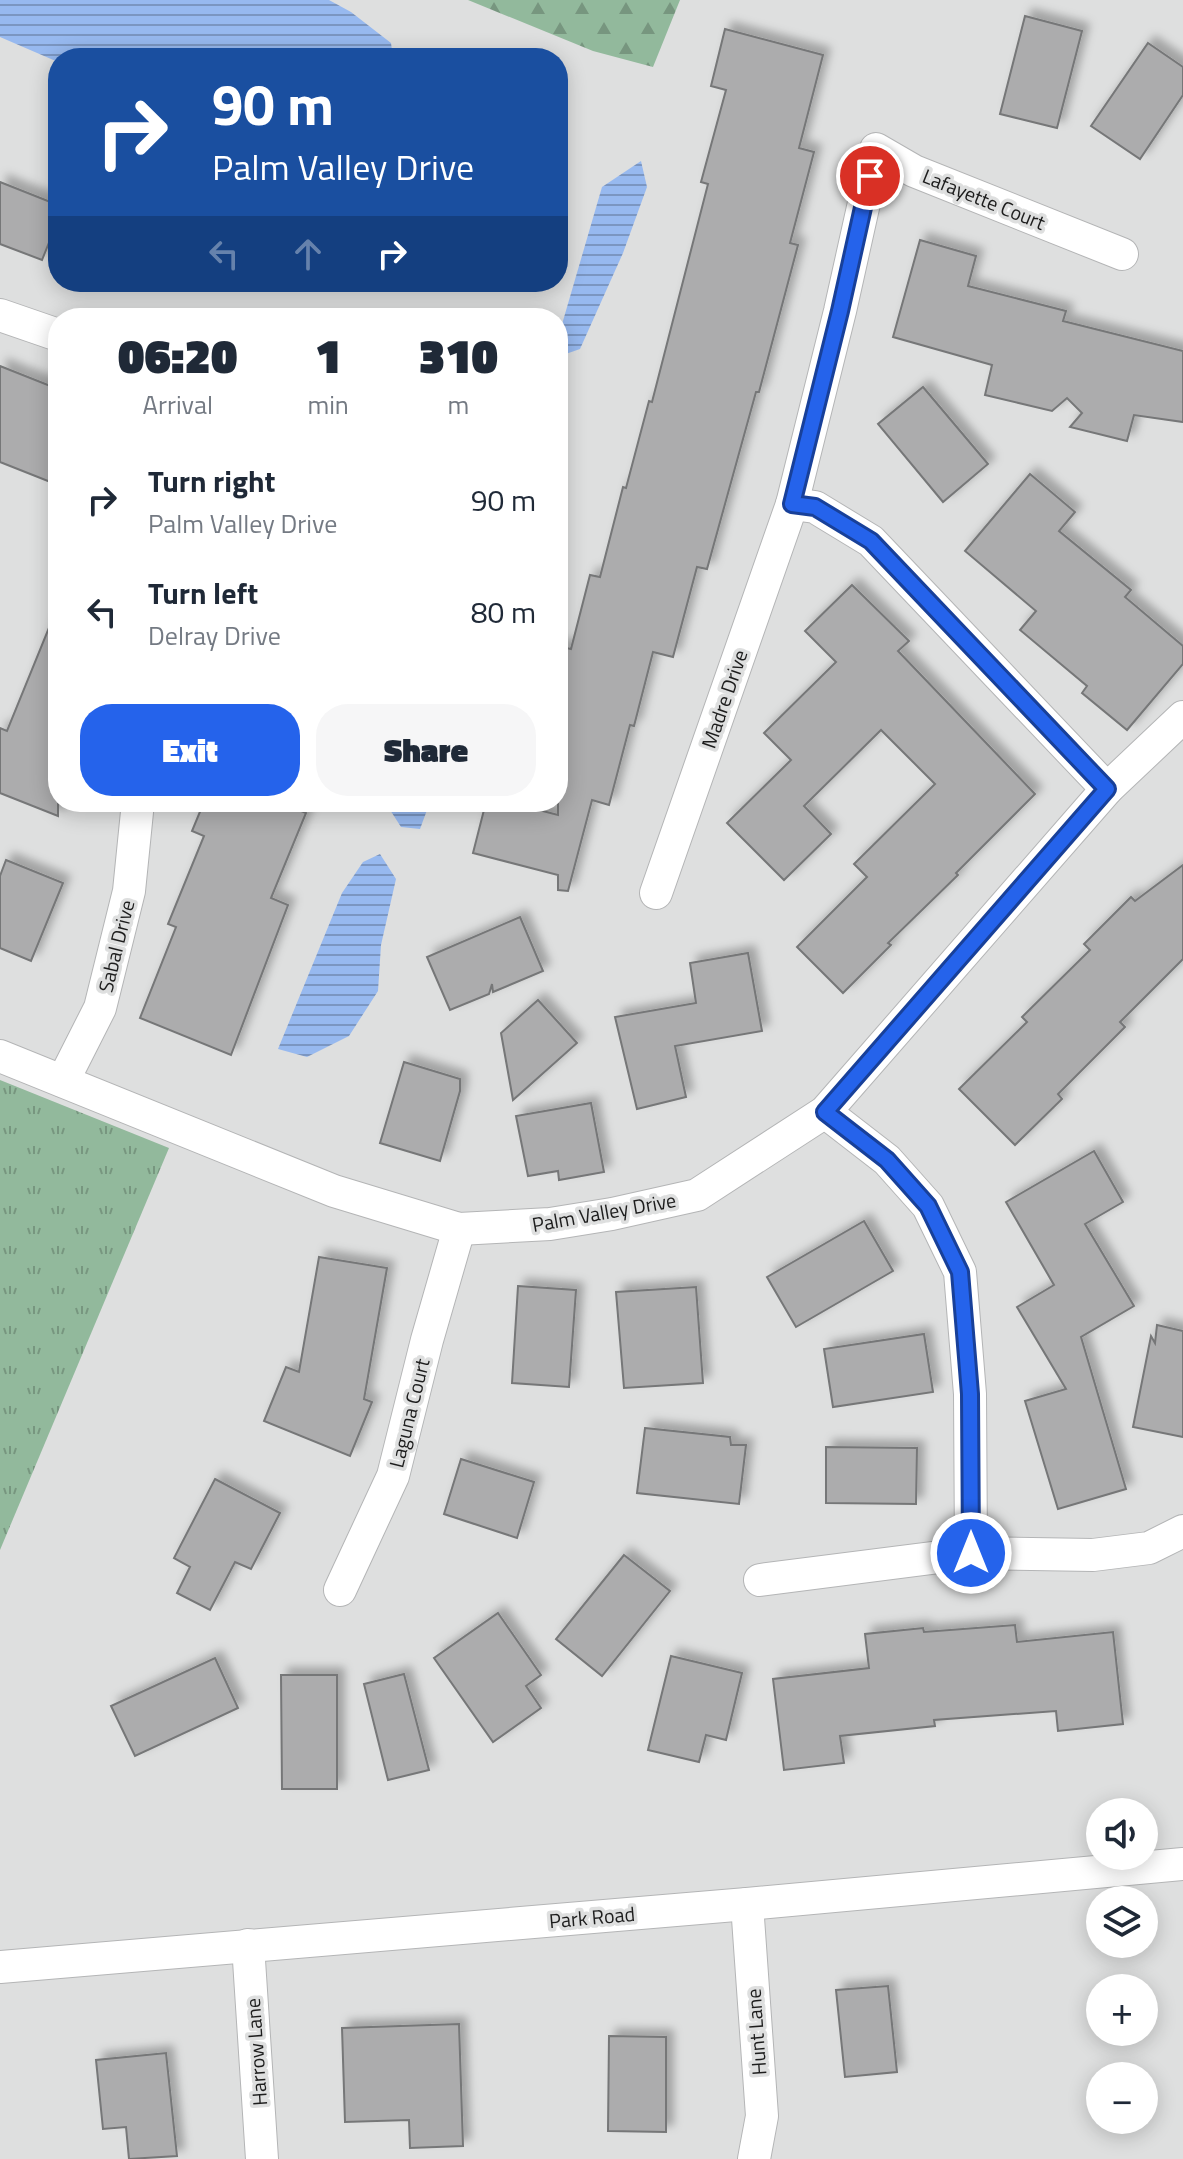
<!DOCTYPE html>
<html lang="en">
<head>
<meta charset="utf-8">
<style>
	:root { --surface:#fff; --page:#f6f6f7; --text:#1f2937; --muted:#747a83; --accent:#2563eb }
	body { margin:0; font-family:"Titillium Web",sans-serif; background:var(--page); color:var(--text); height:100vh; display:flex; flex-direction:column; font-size:30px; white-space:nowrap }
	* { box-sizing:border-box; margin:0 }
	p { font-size:26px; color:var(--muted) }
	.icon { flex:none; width:44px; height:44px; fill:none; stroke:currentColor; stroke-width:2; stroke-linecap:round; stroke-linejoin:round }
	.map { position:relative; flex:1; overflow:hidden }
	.panel { position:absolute; left:48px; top:308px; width:520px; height:504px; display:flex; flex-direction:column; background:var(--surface); border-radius:32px; box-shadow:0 4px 20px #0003 }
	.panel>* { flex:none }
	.top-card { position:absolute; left:48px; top:48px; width:520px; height:244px; border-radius:32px; box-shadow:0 4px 20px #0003; background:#1a4fa0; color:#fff; overflow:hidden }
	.controls { position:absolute; left:1086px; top:1798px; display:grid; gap:16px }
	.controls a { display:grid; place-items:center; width:72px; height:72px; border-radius:50%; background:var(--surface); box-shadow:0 4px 20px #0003; font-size:40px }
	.pin { position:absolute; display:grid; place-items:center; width:68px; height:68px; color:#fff; margin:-34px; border:4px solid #fff; border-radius:50%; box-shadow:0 2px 8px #0007 }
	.me { position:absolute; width:88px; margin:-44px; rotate:0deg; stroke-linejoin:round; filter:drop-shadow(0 0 6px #0008) }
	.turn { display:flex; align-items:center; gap:28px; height:168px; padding:0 32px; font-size:36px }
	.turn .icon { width:104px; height:104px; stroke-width:2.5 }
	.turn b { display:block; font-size:56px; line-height:68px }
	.lanes { display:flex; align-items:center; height:76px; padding:0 32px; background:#0003; justify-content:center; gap:40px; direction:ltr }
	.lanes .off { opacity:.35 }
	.eta { display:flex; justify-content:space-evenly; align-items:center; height:136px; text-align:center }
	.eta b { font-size:48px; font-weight:800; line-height:56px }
	.primary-button { display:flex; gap:16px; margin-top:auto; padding:16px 32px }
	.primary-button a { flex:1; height:92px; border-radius:32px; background:var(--accent); color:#fff; font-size:32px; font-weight:800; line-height:92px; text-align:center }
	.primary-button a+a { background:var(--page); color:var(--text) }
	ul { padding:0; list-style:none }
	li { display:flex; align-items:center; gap:24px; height:112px; padding:0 32px }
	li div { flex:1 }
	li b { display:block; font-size:30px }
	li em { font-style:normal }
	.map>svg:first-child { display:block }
	.forest { fill:url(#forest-firs) }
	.park { fill:url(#park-tufts) }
	.water { fill:url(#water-rules) }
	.building { fill:#acacad; stroke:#767778; stroke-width:2; filter:url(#shadow) }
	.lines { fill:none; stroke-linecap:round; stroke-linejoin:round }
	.minor-casing { stroke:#b4b5b6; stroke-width:34 }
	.minor { stroke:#fff; stroke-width:32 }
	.route-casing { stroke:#184099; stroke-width:20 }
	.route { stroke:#2563eb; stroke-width:14 }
	.labels { text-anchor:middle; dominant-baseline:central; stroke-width:7; stroke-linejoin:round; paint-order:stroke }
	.street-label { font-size:20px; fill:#1d1d1d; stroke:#dedfdf }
</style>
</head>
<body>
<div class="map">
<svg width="1183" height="2159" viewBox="0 0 1183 2159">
	<defs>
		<pattern id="forest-firs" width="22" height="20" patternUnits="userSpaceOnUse" patternTransform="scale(2)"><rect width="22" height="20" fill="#92b99c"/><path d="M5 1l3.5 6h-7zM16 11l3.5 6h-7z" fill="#77967f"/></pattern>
		<pattern id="park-tufts" width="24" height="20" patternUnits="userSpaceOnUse" patternTransform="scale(2)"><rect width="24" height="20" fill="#92b99c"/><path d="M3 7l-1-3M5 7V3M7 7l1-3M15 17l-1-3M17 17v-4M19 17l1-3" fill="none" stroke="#77967f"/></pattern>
		<pattern id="water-rules" width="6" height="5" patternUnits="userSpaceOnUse" patternTransform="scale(2)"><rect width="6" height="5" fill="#97b9ef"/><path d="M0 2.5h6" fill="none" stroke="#7b96c1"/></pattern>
		<filter id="shadow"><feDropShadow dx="7" dy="-7" stdDeviation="4" flood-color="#0004"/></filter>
	</defs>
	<rect width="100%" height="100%" fill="#dedfdf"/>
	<path class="forest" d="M468,0H680L653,67L593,51Z"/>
	<path class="park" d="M0,1080L169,1148L0,1550Z"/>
	<g class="water">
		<path d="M0,0H329L351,12L391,43L393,58H58V62L0,37Z"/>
		<path d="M641,161L647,187L623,253L580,349L560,356L558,338L602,187Z"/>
		<path d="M385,802H430L420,829L401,827Z"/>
		<path d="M380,854L396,879L381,945L378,991L349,1036L307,1057L278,1049L342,893L363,862Z"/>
	</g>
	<g class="building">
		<path d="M1025,16L1082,31L1057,128L1000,114Z"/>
		<path d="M725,29L823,55L799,148L814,152L790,243L798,245L759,392H756L707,569L697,567L673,657L653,652L634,726L630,725L609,805L592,800L568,891L558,890V875L473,853L486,802H508L558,815V646L571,649L590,575L600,577L623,487L626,488L649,401L652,402L708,184L701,182L726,90L711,86Z"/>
		<path d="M1148,43L1183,67V95L1140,159L1091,126Z"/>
		<path d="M0,182L58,205V220L42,260L0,244Z"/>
		<path d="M920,240L976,256L968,286L1066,311L1063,321L1183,351V422L1134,415L1127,441L1070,427L1082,413L1067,398L1052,411L985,395L992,365L893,337Z"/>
		<path d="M0,366L58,389V485L0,462Z"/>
		<path d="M923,387L988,464L943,502L878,424Z"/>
		<path d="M1030,474L1075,512L1059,531L1131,590L1125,597L1183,646V664L1127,730L1082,693L1087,686L1020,630L1036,611L965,551Z"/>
		<path d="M852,585L909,641L898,651L1035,794L956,873L958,875L888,943L891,945L843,993L797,947L867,877L854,864L935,784L881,730L804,806L831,834L784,880L727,823L791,760L764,733L836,662L805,631Z"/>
		<path d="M57,608L58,609V816L0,793V728L7,731Z"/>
		<path d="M204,802H280L306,813L271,898L288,905L231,1055L140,1018L176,927L168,924L204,836L192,831Z"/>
		<path d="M6,860L63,883L31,961L0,948V876Z"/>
		<path d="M1183,865V959L1120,1022L1125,1027L1058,1094L1062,1099L1015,1145L959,1089L1027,1022L1022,1017L1090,950L1084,944L1131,897L1135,901Z"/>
		<path d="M520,917L543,971L493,992L492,984L489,994L450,1010L427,957Z"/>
		<path d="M748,953L762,1031L675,1046L686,1097L637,1109L615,1017L696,1003L690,963Z"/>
		<path d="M538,1000L577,1043L513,1100L501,1033Z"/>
		<path d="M404,1062L460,1079V1091L440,1161L380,1143Z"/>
		<path d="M591,1103L604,1172L559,1180L558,1171L528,1176L516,1116Z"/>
		<path d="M1094,1151L1123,1202L1085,1224L1134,1306L1081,1337L1126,1489L1058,1509L1025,1401L1066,1389L1017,1307L1054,1285L1006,1202Z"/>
		<path d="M864,1221L893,1271L796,1327L767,1277Z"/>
		<path d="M319,1257L387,1268L364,1399L372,1402L350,1456L264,1421L286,1367L299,1372Z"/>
		<path d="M518,1286L576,1290L569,1387L512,1383Z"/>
		<path d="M696,1287L703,1383L624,1388L616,1292Z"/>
		<path d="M1157,1325L1183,1331V1437L1133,1427L1151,1336L1155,1343Z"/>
		<path d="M924,1334L933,1392L833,1407L824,1349Z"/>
		<path d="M645,1428L730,1437L731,1445H746L739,1504L637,1493Z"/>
		<path d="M826,1447L917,1448L916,1504L826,1503Z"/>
		<path d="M461,1459L534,1482L517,1538L444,1514Z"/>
		<path d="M215,1479L280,1513L251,1569L235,1562L210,1610L177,1593L190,1567L174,1558Z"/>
		<path d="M624,1555L670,1591L602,1676L556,1639Z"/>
		<path d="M498,1613L541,1675L526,1686L541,1708L493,1742L434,1658Z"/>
		<path d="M1015,1625L1017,1642L1113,1632L1123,1724L1058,1731L1056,1711L934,1720L935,1726L840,1736L844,1763L784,1770L773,1679L869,1668L865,1634L923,1628L924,1632Z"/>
		<path d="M671,1656L742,1673L726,1740L706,1735L699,1762L648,1750Z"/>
		<path d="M215,1658L238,1708L135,1756L111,1706Z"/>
		<path d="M404,1674L429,1770L388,1780L364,1684Z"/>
		<path d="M281,1675H337V1789H282Z"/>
		<path d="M888,1986L897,2072L845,2077L836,1990Z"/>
		<path d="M459,2024L463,2146L410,2148L409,2120L345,2122L342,2028Z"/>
		<path d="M609,2036L666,2037V2132L608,2131Z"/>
		<path d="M166,2053L177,2156L129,2159L126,2127L103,2129L96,2060Z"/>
	</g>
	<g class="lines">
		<g class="minor-casing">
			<g id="minor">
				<path d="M0,315L58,335"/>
				<path d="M792,504L815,507L871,541L1107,789"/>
				<path d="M656,893L792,504L840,311L876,149L914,171L1122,254"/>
				<path d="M0,1056L334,1191L459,1229L550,1224L612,1214L697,1195L825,1112L1107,789L1183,717"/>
				<path d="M63,1081L100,1008L129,891L138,802"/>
				<path d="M825,1112L887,1160L928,1206L960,1272L970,1394L971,1553"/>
				<path d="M760,1580L971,1553L1093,1555L1149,1548L1183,1531"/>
				<path d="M340,1590L393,1476L427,1340L459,1229"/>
				<path d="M747,1904L762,2116L754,2159"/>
				<path d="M248,1945L262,2159"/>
				<path d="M0,1967L747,1904L1183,1864"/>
			</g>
		</g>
		<use href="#minor" class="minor"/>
	</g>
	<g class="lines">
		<g class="route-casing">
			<path id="route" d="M870,176L840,311L792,504L815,507L871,541L1107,789L825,1112L887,1160L928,1206L960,1272L970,1394L971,1553"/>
		</g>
		<use href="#route" class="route"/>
	</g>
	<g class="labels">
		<g class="street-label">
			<text transform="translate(984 199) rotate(22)">Lafayette Court</text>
			<text transform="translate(724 699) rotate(-71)">Madre Drive</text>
			<text transform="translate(116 946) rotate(-76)">Sabal Drive</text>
			<text transform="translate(604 1212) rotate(-10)">Palm Valley Drive</text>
			<text transform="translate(409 1413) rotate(-76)">Laguna Court</text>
			<text transform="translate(592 1917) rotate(-5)">Park Road</text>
			<text transform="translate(756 2032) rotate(-94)">Hunt Lane</text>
			<text transform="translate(256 2052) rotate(-94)">Harrow Lane</text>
		</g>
	</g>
</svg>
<div class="controls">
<a><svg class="icon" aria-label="sound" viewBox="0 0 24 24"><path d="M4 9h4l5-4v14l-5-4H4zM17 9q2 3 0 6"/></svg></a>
<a><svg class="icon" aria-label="layers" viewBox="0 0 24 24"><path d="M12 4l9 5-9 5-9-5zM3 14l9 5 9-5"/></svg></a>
<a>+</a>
<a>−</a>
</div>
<div class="pin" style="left:870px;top:176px;background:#d93025"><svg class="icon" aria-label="arrive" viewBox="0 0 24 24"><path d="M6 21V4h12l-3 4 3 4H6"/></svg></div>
<svg class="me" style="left:971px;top:1553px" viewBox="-20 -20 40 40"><circle r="17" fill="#2563eb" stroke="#fff" stroke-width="3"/><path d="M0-11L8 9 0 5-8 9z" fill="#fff"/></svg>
<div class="top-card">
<div class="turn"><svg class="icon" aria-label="right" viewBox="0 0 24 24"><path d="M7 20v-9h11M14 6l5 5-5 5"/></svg><div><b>90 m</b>Palm Valley Drive</div></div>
<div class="lanes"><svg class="icon off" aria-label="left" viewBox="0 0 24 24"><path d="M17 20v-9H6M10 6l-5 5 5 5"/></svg><svg class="icon off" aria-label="ahead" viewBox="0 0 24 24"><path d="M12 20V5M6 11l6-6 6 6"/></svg><svg class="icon" aria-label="right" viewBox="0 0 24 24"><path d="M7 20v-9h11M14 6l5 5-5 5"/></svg></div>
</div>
<section class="panel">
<div class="eta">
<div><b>06:20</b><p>Arrival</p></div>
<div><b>1</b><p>min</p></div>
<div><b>310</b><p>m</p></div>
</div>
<ul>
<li><svg class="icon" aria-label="right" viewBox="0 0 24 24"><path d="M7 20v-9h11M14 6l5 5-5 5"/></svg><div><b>Turn right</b><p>Palm Valley Drive</p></div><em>90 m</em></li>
<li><svg class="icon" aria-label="left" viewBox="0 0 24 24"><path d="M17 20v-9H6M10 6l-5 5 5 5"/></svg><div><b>Turn left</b><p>Delray Drive</p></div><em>80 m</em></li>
</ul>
<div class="primary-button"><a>Exit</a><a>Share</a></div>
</section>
</div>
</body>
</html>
